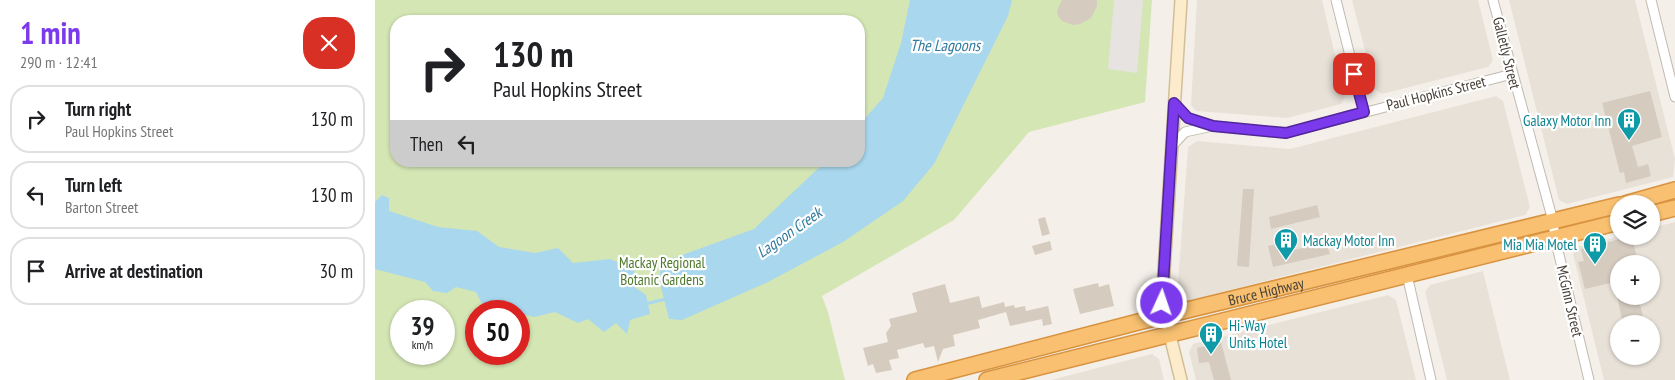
<!DOCTYPE html>
<html lang="en">
<head>
<meta charset="utf-8">
<style>
	:root { --surface:#fff; --page:#f6f6f6; --text:#202124; --muted:#757577; --line:#e0e0e0; --accent:#7c3aed }
	body { margin:0; font-family:"PT Sans Narrow",sans-serif; background:var(--page); color:var(--text); height:100vh; display:flex; flex-direction:column; font-size:19px; white-space:nowrap }
	* { box-sizing:border-box; margin:0 }
	p { font-size:16px; color:var(--muted) }
	.icon { flex:none; width:28px; height:28px; fill:none; stroke:currentColor; stroke-width:2; stroke-linecap:round; stroke-linejoin:round }
	.map { position:relative; flex:1; overflow:hidden }
	.drawer { display:flex; flex-direction:column; background:var(--surface); width:375px }
	.drawer>* { flex:none }
	.hud { position:absolute; left:15px; top:15px; width:475px; height:152px; border-radius:20px; box-shadow:0 1px 4px #0004; background:#fff; color:var(--text); overflow:hidden }
	.controls { position:absolute; left:1235px; top:195px; display:grid; gap:10px }
	.controls a { display:grid; place-items:center; width:50px; height:50px; border-radius:50%; background:var(--surface); box-shadow:0 1px 4px #0004; font-size:25px }
	.speed { position:absolute; left:15px; top:300px; display:flex; gap:10px; font-size:25px; font-weight:700; text-align:center }
	.speed>* { display:grid; place-content:center; width:65px; height:65px; border-radius:50%; background:var(--surface); box-shadow:0 1px 4px #0004; line-height:1 }
	.speed small { font-size:12px; font-weight:400 }
	.speed .limit { border:8px solid #d22; background:#fff; color:#111 }
	.pin { position:absolute; display:grid; place-items:center; width:42px; height:42px; color:#fff; margin:-21px; border-radius:10px; box-shadow:0 2px 8px #0006 }
	.me { position:absolute; width:55px; margin:-28px; rotate:3deg; stroke-linejoin:round; filter:drop-shadow(0 0 4px #0008) }
	.turn { display:flex; align-items:center; gap:18px; height:105px; padding:0 20px; font-size:22px }
	.turn .icon { width:65px; height:65px; stroke-width:2.5 }
	.turn b { display:block; font-size:35px; line-height:42px }
	.then { display:flex; align-items:center; height:48px; padding:0 20px; background:#0003; gap:10px; font-size:19px }
	.round { display:grid; place-items:center; flex:none; width:52px; height:52px; border-radius:20px; background:var(--page) }
	.head { display:flex; align-items:center; justify-content:space-between; height:85px; padding:0 20px }
	h1 { font-size:30px; font-weight:800; line-height:38px; color:var(--accent) }
	ul { padding:0; list-style:none }
	li { display:flex; align-items:center; gap:15px; height:68px; margin:0 10px 8px; padding:0 10px; border:2px solid var(--line); border-radius:20px }
	li div { flex:1 }
	li b { display:block; font-size:19px }
	li em { font-style:normal }
	main { display:flex; flex:1; min-height:0 }
	.map>svg:first-child { display:block }
	.residential { fill:#e8e1d8; fill-rule:evenodd }
	.green { fill:#d4e6b4; fill-rule:evenodd }
	.parking { fill:#e6e3e1 }
	.water { fill:#a8d7ee }
	.lines { fill:none; stroke-linecap:round; stroke-linejoin:round }
	.stream { stroke:#a8d7ee; stroke-width:3 }
	.building { fill:#d5cbbf }
	.street-casing { stroke:#c2baaf; stroke-width:11 }
	.secondary-casing { stroke:#d2bf9a; stroke-width:14 }
	.highway-casing { stroke:#d89340; stroke-width:18 }
	.street { stroke:#fff; stroke-width:9 }
	.secondary { stroke:#fdeccb; stroke-width:11 }
	.highway { stroke:#f8c070; stroke-width:15 }
	.route-casing { stroke:#51269a; stroke-width:12 }
	.route { stroke:#7c3aed; stroke-width:9 }
	.labels { text-anchor:middle; dominant-baseline:central; stroke-width:4.5; stroke-linejoin:round; paint-order:stroke }
	.street-label { font-size:15px; fill:#484038; stroke:#fff }
	.culture-label { font-size:15px; fill:#0d838f; stroke:#fff; text-anchor:end }
	.park-label { font-size:15px; fill:#4f782d; stroke:#fff }
	.water-label { font-size:16px; font-style:italic; fill:#307aa0; stroke:#fff }
</style>
</head>
<body>
<main>
<section class="drawer">
<div class="head"><div><h1>1 min</h1><p>290 m · 12:41</p></div><a class="round" style="background:#d93025;color:#fff"><svg class="icon" aria-label="close" viewBox="0 0 24 24"><path d="M6 6l12 12M18 6L6 18"/></svg></a></div>
<ul>
<li><svg class="icon" aria-label="right" viewBox="0 0 24 24"><path d="M7 20v-9h11M14 6l5 5-5 5"/></svg><div><b>Turn right</b><p>Paul Hopkins Street</p></div><em>130 m</em></li>
<li><svg class="icon" aria-label="left" viewBox="0 0 24 24"><path d="M17 20v-9H6M10 6l-5 5 5 5"/></svg><div><b>Turn left</b><p>Barton Street</p></div><em>130 m</em></li>
<li><svg class="icon" aria-label="arrive" viewBox="0 0 24 24"><path d="M6 21V4h12l-3 4 3 4H6"/></svg><div><b>Arrive at destination</b></div><em>30 m</em></li>
</ul>
</section>
<div class="map">
<svg width="1300" height="380" viewBox="0 0 1300 380">
	<rect width="100%" height="100%" fill="#f4f0e9"/>
	<g class="residential">
		<path d="M822,0H947L970,97L966,104L912,118L821,111L816,105Z"/>
		<path d="M977,0H1103L1118,60L1113,67L1007,94L1000,89Z"/>
		<path d="M1134,0H1260L1300,159L1298,177L1192,204L1184,200Z"/>
		<path d="M1121,96L1128,101L1155,207L1150,215L807,302L802,297L813,147L822,141L915,149Z"/>
		<path d="M1300,222V380H1229L1198,254L1203,247L1245,236H1276V228ZM1244,264H1276V296H1244ZM1244,324H1276V356H1244Z"/>
		<path d="M1108,271L1135,380H1072L1050,292L1055,285Z"/>
		<path d="M1013,295L1021,300L1041,380H821L814,352L818,344Z"/>
		<path d="M777,354L784,359L789,380H676Z"/>
	</g>
	<path class="green" d="M0,0H777L770,102L654,132L579,220L447,296L453,312L470,380H0ZM21,21H484V161H21ZM26,311H69V354H26ZM101,311H144V354H101Z"/>
	<path class="parking" d="M739,0H768L762,73L733,69Z"/>
	<g class="water">
		<path d="M535,0H637L633,16L559,164L528,201L468,242L393,282L307,320L294,319L285,283V263L379,229L451,161H484V125L508,98L526,43Z"/>
		<path d="M7,195L14,198V211L63,227L102,231L124,247L160,253L183,248L198,263L235,259L259,269L261,288L271,295L275,314L255,320L252,334L241,323L229,332L213,319L203,323L180,312L159,317L144,313V311L107,304L101,292L81,287L72,293L58,291L50,282L0,269V202Z"/>
	</g>
	<g class="lines">
		<path class="stream" d="M270,304L291,299"/>
	</g>
	<g class="building">
		<path d="M687,0H722V6L716,18L705,24L698,25L687,21L683,16L682,11Z"/>
		<path d="M1275,91L1287,137L1257,146L1263,167L1273,164L1276,176L1251,183L1249,172L1245,173L1227,103Z"/>
		<path d="M868,189H879L874,267L862,266Z"/>
		<path d="M942,205L945,217L896,229L894,217Z"/>
		<path d="M670,217L675,234L667,236L663,219Z"/>
		<path d="M1257,236L1262,259L1244,263V281L1210,289L1203,262L1209,261L1206,249Z"/>
		<path d="M675,241L677,250L660,255L657,246Z"/>
		<path d="M907,243L909,252L951,243L955,254L898,267L893,246Z"/>
		<path d="M723,283L724,287L734,284L739,306L705,314L698,289Z"/>
		<path d="M570,284L575,303L604,296L607,308L629,302L630,307L639,305L640,308L650,306L651,311L673,306L677,324L668,326L667,319L635,326L631,312L603,320L605,328L578,335L580,346L568,349L563,362L559,346L550,348L548,343L522,350L524,358L514,360L517,370L501,373L498,364L493,366L488,348L513,342L511,333L516,326L514,319L542,312L537,293Z"/>
		<path d="M1242,296H1263L1269,321L1248,324Z"/>
		<path d="M846,342L856,380H839L834,362L824,363L822,348Z"/>
	</g>
	<g class="lines">
		<g class="street-casing">
			<g id="street">
				<path d="M961,0L989,112"/>
				<path d="M1118,0L1178,221L1180,238L1214,380"/>
				<path d="M1276,0L1300,97"/>
				<path d="M799,103L813,118L838,126L911,133L1137,74"/>
				<path d="M798,145L810,132L833,127"/>
				<path d="M1032,275L1056,380"/>
			</g>
		</g>
		<g class="secondary-casing">
			<path id="secondary" d="M806,380L787,303L806,0"/>
		</g>
		<g class="highway-casing">
			<g id="highway">
				<path d="M1250,204L1300,190"/>
				<path d="M1276,214L1300,208"/>
				<path id="s1" d="M540,380L767,321L1244,205"/>
				<path d="M612,380L1244,222"/>
			</g>
		</g>
		<use href="#street" class="street"/>
		<use href="#secondary" class="secondary"/>
		<use href="#highway" class="highway"/>
	</g>
	<g class="lines">
		<g class="route-casing">
			<path id="route" d="M787,303L799,103L813,118L838,126L911,133L989,112L979,74"/>
		</g>
		<use href="#route" class="route"/>
	</g>
	<defs>
		<g id="building-pin" transform="scale(1.25)"><path d="M0 17L-7.5 6A9.5 9.5 0 1 1 7.5 6Z" fill="#0f9aa8" stroke="#fff"/><path d="M-4-6H4V6H1V3H-1V6H-4ZM-2.5-4.3h1.7v1.8h-1.7ZM.8-4.3h1.7v1.8H.8ZM-2.5-1h1.7V.8h-1.7ZM.8-1h1.7V.8H.8Z" fill="#fff"/></g>
	</defs>
	<g fill-rule="evenodd">
		<use href="#building-pin" x="1254" y="120"/>
		<use href="#building-pin" x="911" y="240"/>
		<use href="#building-pin" x="1220" y="244"/>
		<use href="#building-pin" x="836" y="334"/>
	</g>
	<g class="labels">
		<g class="street-label">
			<text transform="translate(1132 53) rotate(76)">Galletly Street</text>
			<text transform="translate(1061 93) rotate(-14)">Paul Hopkins Street</text>
			<text stroke="none"><textPath href="#s1" startOffset="362">Bruce Highway</textPath></text>
			<text transform="translate(1195 301) rotate(77)">McGinn Street</text>
		</g>
		<g class="culture-label">
			<text x="1236" y="120">Galaxy Motor Inn</text>
			<text x="928" y="240" text-anchor="start">Mackay Motor Inn</text>
			<text x="1202" y="244">Mia Mia Motel</text>
			<text x="854" y="325" text-anchor="start">Hi-Way<tspan x="854" dy="17">Units Hotel</tspan></text>
		</g>
		<g class="park-label">
			<text x="287" y="262">Mackay Regional<tspan x="287" dy="17">Botanic Gardens</tspan></text>
		</g>
		<g class="water-label">
			<text x="570" y="45">The Lagoons</text>
			<text transform="translate(414 232) rotate(-35)">Lagoon Creek</text>
		</g>
	</g>
</svg>
<div class="controls">
<a><svg class="icon" aria-label="layers" viewBox="0 0 24 24"><path d="M12 4l9 5-9 5-9-5zM3 14l9 5 9-5"/></svg></a>
<a>+</a>
<a>−</a>
</div>
<div class="speed"><div>39<small>km/h</small></div><div class="limit">50</div></div>
<div class="pin" style="left:979px;top:74px;background:#d93025"><svg class="icon" aria-label="arrive" viewBox="0 0 24 24"><path d="M6 21V4h12l-3 4 3 4H6"/></svg></div>
<svg class="me" style="left:787px;top:303px" viewBox="-20 -20 40 40"><circle r="17" fill="#7c3aed" stroke="#fff" stroke-width="3"/><path d="M0-11L8 9 0 5-8 9z" fill="#fff"/></svg>
<div class="hud">
<div class="turn"><svg class="icon" aria-label="right" viewBox="0 0 24 24"><path d="M7 20v-9h11M14 6l5 5-5 5"/></svg><div><b>130 m</b>Paul Hopkins Street</div></div>
<div class="then">Then<svg class="icon" aria-label="left" viewBox="0 0 24 24"><path d="M17 20v-9H6M10 6l-5 5 5 5"/></svg></div>
</div>
</div>
</main>
</body>
</html>
